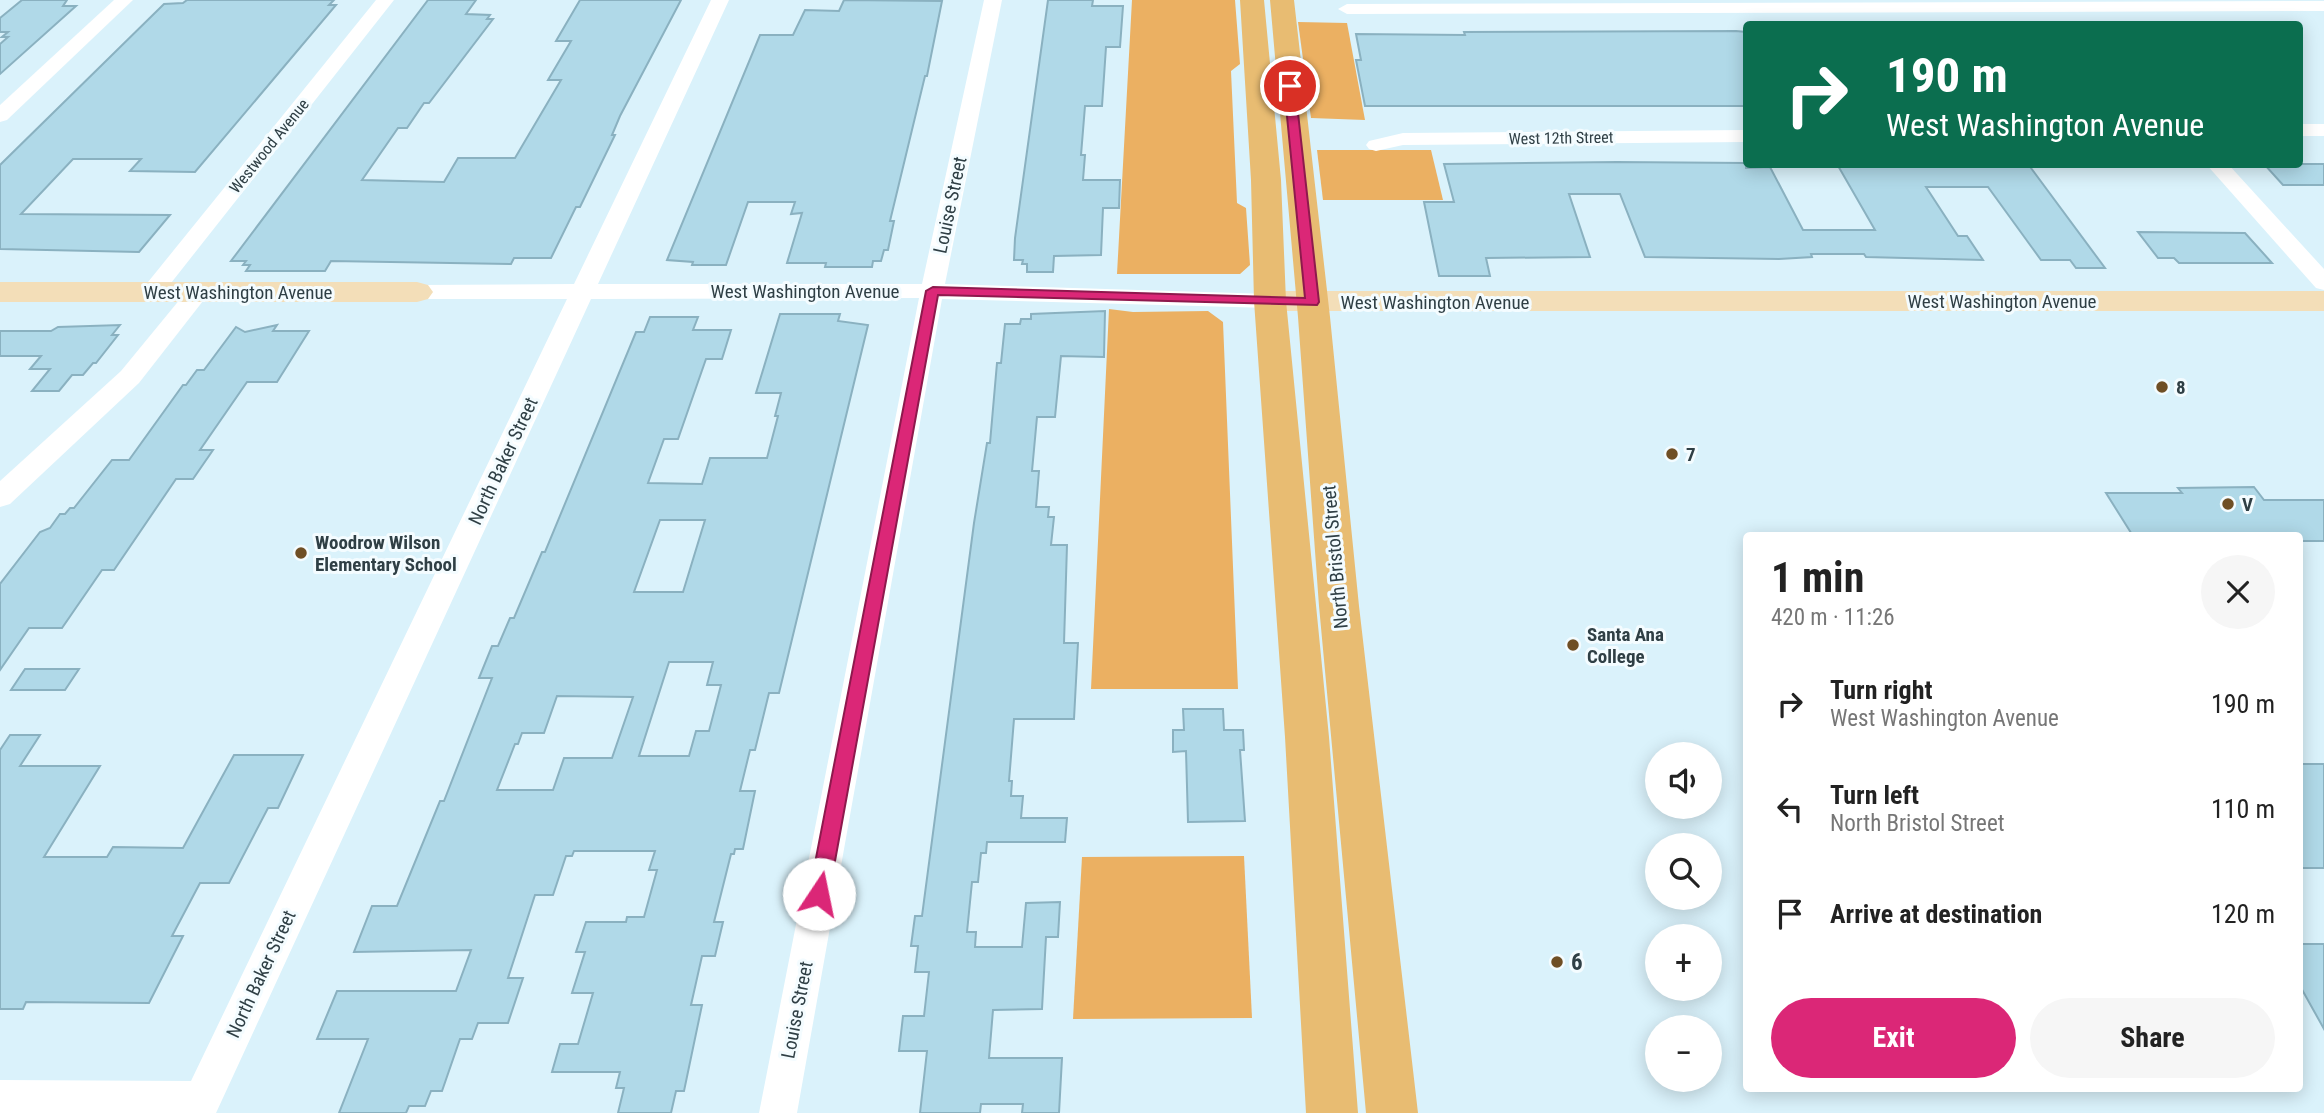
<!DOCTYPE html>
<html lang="en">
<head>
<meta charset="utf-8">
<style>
	:root { --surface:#fff; --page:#f6f6f6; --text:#222; --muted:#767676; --accent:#db2777 }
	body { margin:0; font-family:"Roboto Condensed",sans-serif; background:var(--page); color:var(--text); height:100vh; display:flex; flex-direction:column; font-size:26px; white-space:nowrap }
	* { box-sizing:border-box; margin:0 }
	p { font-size:23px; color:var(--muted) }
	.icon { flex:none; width:38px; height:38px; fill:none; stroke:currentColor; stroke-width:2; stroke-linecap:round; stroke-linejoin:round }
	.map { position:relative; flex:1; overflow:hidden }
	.details { position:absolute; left:1743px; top:532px; width:560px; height:560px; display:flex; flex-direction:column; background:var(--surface); border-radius:7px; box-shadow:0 4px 18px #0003 }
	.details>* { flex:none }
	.hud { position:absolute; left:1743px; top:21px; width:560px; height:147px; border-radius:7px; box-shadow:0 4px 18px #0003; background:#0b6e4f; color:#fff; overflow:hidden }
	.buttons { position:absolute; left:1645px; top:742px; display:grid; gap:14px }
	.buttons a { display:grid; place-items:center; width:77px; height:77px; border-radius:50%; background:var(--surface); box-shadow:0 4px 18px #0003; font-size:35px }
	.pin { position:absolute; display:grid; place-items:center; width:60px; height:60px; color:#fff; margin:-30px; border:4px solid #fff; border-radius:50%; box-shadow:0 2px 7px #0007 }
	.me { position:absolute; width:77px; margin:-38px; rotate:11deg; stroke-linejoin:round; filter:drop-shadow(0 0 5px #0008) }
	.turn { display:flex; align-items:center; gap:24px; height:147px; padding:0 28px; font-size:32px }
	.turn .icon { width:91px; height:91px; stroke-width:2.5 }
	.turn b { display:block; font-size:49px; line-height:60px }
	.round { display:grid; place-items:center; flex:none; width:74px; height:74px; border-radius:37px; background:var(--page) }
	.headline { display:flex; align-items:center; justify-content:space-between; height:119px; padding:0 28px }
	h1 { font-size:42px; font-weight:700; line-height:52px }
	.action { display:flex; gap:14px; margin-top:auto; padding:14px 28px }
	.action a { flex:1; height:80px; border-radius:42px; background:var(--accent); color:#fff; font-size:28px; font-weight:700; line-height:80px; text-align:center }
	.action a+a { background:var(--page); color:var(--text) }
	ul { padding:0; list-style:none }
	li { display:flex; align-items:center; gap:21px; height:105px; padding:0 28px }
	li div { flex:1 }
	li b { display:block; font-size:26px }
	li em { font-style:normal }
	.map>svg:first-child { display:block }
	.green { fill:#ebb062 }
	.building { fill:#b0d9e8; stroke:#8ab1c0; stroke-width:2; fill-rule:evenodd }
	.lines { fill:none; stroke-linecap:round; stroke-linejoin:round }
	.street { fill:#fff; fill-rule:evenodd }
	.secondary { fill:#f3deb8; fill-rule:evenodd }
	.primary { fill:#e8bc72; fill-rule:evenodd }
	.route { fill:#db2777; stroke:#8e194d; stroke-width:2 }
	.poi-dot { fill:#6f4f25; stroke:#f4fcff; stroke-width:2.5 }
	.labels { text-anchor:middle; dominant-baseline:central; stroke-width:6; stroke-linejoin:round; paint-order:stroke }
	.far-street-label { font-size:16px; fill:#2f3f45; stroke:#f4fcff }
	.street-label { font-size:19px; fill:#2f3f45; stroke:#f4fcff }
	.poi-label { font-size:19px; font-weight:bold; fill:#2f3f45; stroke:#f4fcff; text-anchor:start }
	.near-poi-label { font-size:23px; font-weight:bold; fill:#2f3f45; stroke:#f4fcff; text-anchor:start }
</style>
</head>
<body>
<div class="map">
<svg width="2324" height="1113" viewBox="0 0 2324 1113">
	<rect width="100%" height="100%" fill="#daf2fb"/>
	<g class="green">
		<path d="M1132,0H1235L1240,64L1231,71L1237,203L1246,208L1250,265L1240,274H1117Z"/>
		<path d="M1298,22L1347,23L1365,120L1311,118Z"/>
		<path d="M1317,150H1431L1443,200H1323Z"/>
		<path d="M1109,309L1133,312L1208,311L1223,322L1238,689H1091Z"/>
		<path d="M1244,856L1252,1018L1073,1019L1082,857Z"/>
	</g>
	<g class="building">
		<path d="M22,0H67L63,6H76L0,74V44L8,37H2L8,32H0V18Z"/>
		<path d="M187,0H334L329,5H336L195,172L130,171L141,159H73L21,214L170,215L139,252L0,249V165L164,4L183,3Z"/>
		<path d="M428,0H476L466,14L490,15L487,19H493L429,103H424L407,128H398L362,180L444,182L458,158H515L561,80H548L571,41H556L580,0H681L620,116L612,135H615L580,207H576L551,258H514L511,264L331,261L325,271H246L250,265H243L246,261H231Z"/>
		<path d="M844,0L942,1L927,76H925L890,221H894L888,250H884L881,261H873L872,267H825L826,263H787L802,213L791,214L795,202H748L726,265H692L693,262L667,260L760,35H793L805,10L839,11Z"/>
		<path d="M1048,0H1093L1092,6H1123L1120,47H1106L1102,106H1085L1081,155H1085L1083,180H1120L1119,208H1103L1101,255L1054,256L1053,272H1027V264H1022L1023,260H1014L1015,238Z"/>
		<path d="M1736,31L1746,32V106H1365L1356,60H1361L1356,34L1465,35L1464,32Z"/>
		<path d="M1617,162L1746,163V168L1770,167L1803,230H1875L1837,164H2028L2105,268H2076L2070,260H2041L1988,187H1926L1958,236H1967L1983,260L1866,257L1864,254H1811L1812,257L1779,259L1645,257L1620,194H1569L1590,257L1486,258L1490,276H1439L1424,202H1454L1444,164Z"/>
		<path d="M2264,164H2324V185H2283Z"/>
		<path d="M2138,232L2245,233L2272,263H2179L2174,258H2158Z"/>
		<path d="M1105,311L1104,357L1061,356L1055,417H1037L1032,471H1039L1036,507H1049L1048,517H1054L1051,545H1067L1064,643H1078L1074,719H1014L1009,781H1012L1011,796H1023L1021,818H1067L1065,842H987L986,853H981L978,882H972L967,932H976L975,947H1022L1026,903L1060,902L1058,937H1046L1042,1009L993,1010L989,1058H1062L1059,1113H1022L1023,1104H981L980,1113H920L927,1051H899L903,1016H924L929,972H915L918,946H911L915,916H922L974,523L987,443H990L997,363H1001L1005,324H1020L1021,319H1031V314Z"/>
		<path d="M780,314H840L838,321L868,325L779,693H769L755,750H750L740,791H755L743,849H735L734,854H731L714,922H723L715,956H702L691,1005H702L684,1091H676L671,1113H618L624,1088H616L620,1072H552L560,1044H578L593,993H572L585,952H576L586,922H626L627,917H644L657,870H649L655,851H574L572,856H566L553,895H535L508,978H523L508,1023H478L472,1039H460L442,1091H431L425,1106H409L406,1113H339L368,1039H317L337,991H456L471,950L354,952L372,906H397L440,801H444L492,678H479L492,646H498L510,618H514L542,552H545L636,332H644L650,317H698L693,330H731L722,359H706L678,439H664L648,483L702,484L710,458H767L778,416H775L781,393H756ZM660,520H705L683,592H634ZM669,662H713L707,685H721L709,731H696L689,756H639ZM557,696L633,697L612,758H564L553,790H497L515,744H518L522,733H544Z"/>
		<path d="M120,325L112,335H118L96,363H93L83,375H72L59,391H32L50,369H30L41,356H0V331H51L58,327Z"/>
		<path d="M277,325L273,331H309L277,382H247L200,450H213L193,479H176L114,570H102L62,628H29L0,670V584L40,532L50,528L60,514H65L70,508H74L112,460H129L183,385H186L197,370H204L236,327L245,332Z"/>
		<path d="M2254,487L2264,500H2324V541H2300V536H2133L2106,493H2182L2178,488Z"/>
		<path d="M25,669H79L65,690H11Z"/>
		<path d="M1183,709H1223L1224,730H1243L1244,750H1240L1245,821L1188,822L1186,751L1173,752V730H1184Z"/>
		<path d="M10,735H40L20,766H100L44,857H107L113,847L183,848L234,755H303L278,808H268L229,883H200L172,936H183L149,1003L26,1002L23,1009H0V750Z"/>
		<rect x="2300" y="764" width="24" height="104"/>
		<path d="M2300,944H2324V1029L2300,986Z"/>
	</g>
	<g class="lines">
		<g class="street">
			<path d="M114,0H133L7,120L0,122V105Z"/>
			<path d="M376,0H394L160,297L152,299L144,297L140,292L144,287Z"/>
			<path d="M711,0H729L598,284H922L984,0H1002L945,284L1270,294L1278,296L1282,301L1278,306L1270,308L942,299L797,1113H759L919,298L591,299L216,1113H0V1080L191,1081L567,299H417L409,297L405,292L409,287L417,285L574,284Z"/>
			<path d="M2324,1V11L1347,14L1338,9L1347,4Z"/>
			<rect x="2300" y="124" width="24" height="12"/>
			<path d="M1746,130V142L1403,145L1376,151L1369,149L1366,145L1369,141L1403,133Z"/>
			<path d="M2206,164H2228L2324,269V290L2316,288Z"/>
			<path d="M198,285L206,287L210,292L139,383L10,504L0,507V481L121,371L190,287Z"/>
		</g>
		<g class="secondary">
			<path d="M0,282H417L428,285L433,292L428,299L417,302H0Z"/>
			<path d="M1270,291H2324V311H1270L1259,308L1254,301L1259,294Z"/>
		</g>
		<g class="primary">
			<path d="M1240,0H1264L1281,180L1286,301L1329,737L1358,1113H1306L1285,737L1254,301L1251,180Z"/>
			<path d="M1270,0H1294L1330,317L1359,606L1418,1113H1366L1319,606L1298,317Z"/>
		</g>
	</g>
	<path class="route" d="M1290,83L1295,86L1319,302L1317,305L938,295L829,894L826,900L819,903L812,900L809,894L926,291L933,287L1305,298L1284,86Z"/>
	<g class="poi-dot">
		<circle cx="2162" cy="387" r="7"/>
		<circle cx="1672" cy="454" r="7"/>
		<circle cx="2228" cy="504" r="7"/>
		<circle cx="301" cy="553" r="7"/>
		<circle cx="1573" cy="645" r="7"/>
		<circle cx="1557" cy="962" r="7"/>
	</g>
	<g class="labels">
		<g class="far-street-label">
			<text transform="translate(1561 138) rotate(-1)">West 12th Street</text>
			<text transform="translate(269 146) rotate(-51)">Westwood Avenue</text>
		</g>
		<g class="street-label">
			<text transform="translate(950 205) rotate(-78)">Louise Street</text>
			<text x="805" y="291">West Washington Avenue</text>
			<text x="238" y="292">West Washington Avenue</text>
			<text x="2002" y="301">West Washington Avenue</text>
			<text x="1435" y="302">West Washington Avenue</text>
			<text transform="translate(503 461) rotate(-65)">North Baker Street</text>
			<text transform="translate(1335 557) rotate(-95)">North Bristol Street</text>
			<text transform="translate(261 974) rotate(-65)">North Baker Street</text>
			<text transform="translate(797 1010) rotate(-79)">Louise Street</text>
		</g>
		<g class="poi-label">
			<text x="2176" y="387">8</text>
			<text x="1686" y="454">7</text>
			<text x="2242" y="504">V</text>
			<text x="315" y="542">Woodrow Wilson<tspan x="315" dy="22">Elementary School</tspan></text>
			<text x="1587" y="634">Santa Ana<tspan x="1587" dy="22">College</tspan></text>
		</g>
		<g class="near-poi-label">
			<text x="1571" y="962">6</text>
		</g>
	</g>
</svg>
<div class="buttons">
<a><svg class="icon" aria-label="sound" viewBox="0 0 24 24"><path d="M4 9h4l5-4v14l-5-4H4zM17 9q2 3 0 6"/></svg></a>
<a><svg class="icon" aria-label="search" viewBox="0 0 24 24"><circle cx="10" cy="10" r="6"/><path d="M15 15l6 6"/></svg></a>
<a>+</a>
<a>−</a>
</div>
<div class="pin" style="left:1290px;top:86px;background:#d93025"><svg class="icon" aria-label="arrive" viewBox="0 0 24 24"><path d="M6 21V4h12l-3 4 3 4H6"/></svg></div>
<svg class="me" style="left:819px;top:894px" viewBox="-20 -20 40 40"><circle r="19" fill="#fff"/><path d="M0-13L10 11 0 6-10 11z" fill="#db2777"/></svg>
<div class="hud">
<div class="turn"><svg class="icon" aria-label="right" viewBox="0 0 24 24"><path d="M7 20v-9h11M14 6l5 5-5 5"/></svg><div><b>190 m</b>West Washington Avenue</div></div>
</div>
<section class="details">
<div class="headline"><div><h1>1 min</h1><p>420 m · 11:26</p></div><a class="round"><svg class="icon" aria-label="close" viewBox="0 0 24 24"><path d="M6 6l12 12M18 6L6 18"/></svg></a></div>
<ul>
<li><svg class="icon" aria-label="right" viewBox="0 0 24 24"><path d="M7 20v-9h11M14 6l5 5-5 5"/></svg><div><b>Turn right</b><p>West Washington Avenue</p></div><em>190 m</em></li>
<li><svg class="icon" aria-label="left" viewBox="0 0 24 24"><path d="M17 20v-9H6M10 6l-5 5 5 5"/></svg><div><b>Turn left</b><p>North Bristol Street</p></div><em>110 m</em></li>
<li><svg class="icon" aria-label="arrive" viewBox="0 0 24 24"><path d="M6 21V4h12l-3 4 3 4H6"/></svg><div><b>Arrive at destination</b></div><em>120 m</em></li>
</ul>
<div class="action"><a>Exit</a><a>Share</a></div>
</section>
</div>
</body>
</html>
